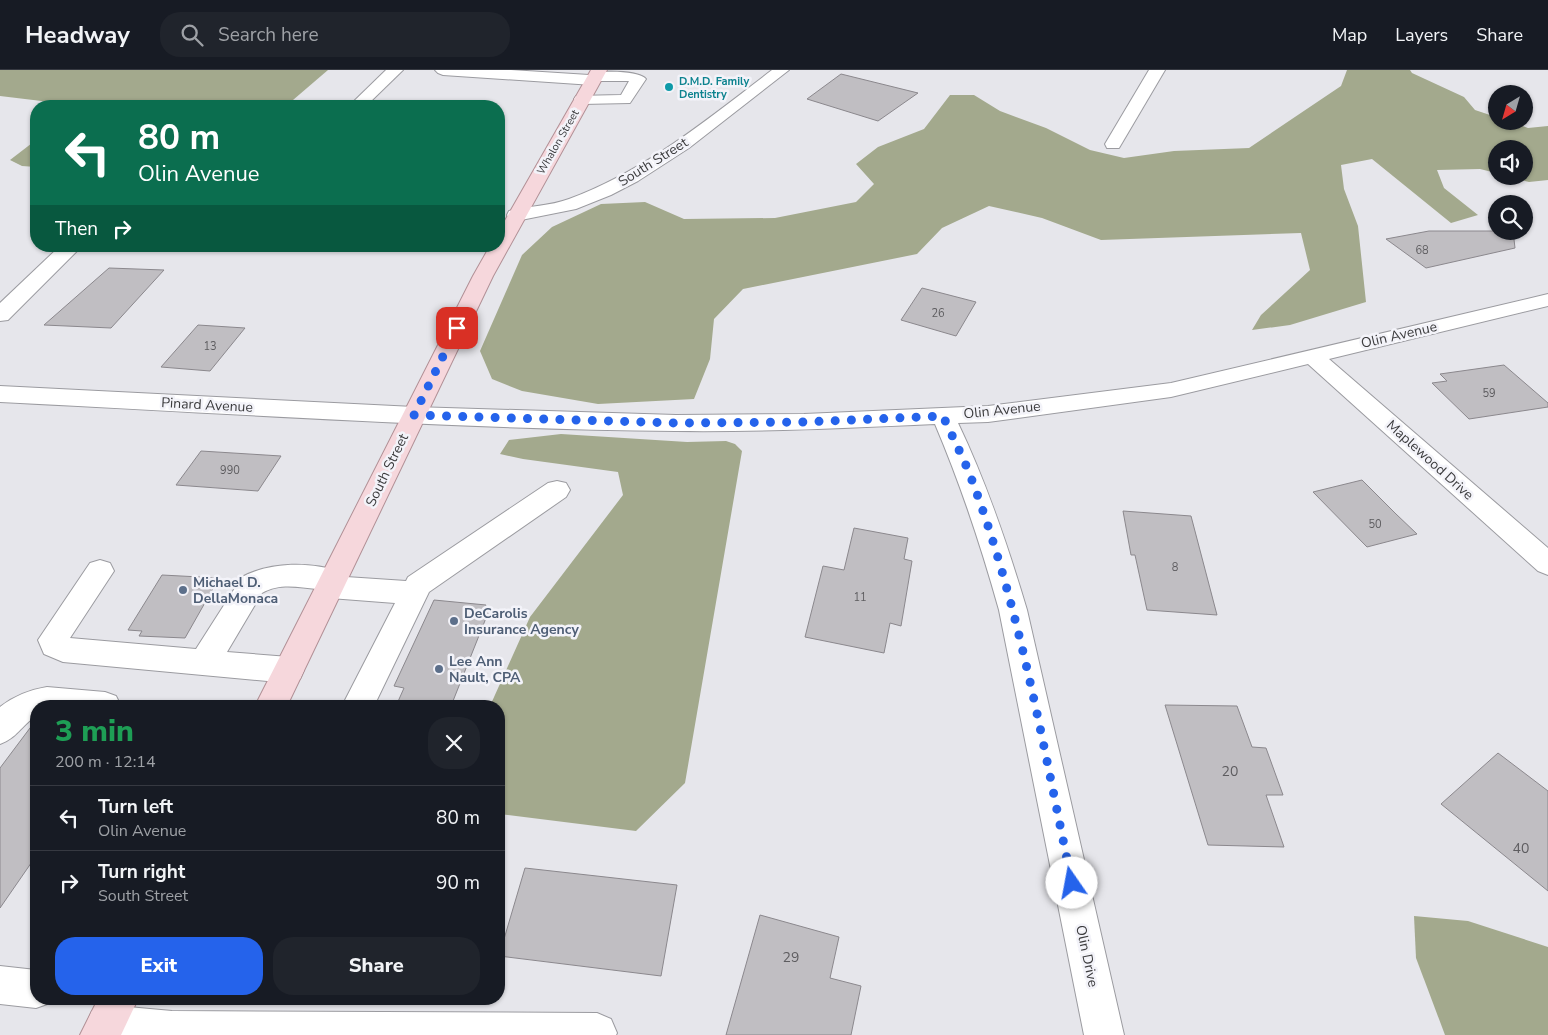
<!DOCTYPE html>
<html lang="en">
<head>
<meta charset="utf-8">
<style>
	:root { --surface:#171b24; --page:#20242c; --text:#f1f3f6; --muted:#9ea1a6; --line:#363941; --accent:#2563eb }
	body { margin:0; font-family:"Nunito Sans",sans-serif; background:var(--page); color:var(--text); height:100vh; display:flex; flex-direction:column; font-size:19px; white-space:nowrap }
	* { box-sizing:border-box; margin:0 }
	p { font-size:16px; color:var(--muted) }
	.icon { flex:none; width:28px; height:28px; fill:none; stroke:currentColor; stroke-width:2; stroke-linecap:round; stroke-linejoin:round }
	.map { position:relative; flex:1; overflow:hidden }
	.drawer { position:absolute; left:30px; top:630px; width:475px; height:305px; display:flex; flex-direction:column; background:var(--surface); border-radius:20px; box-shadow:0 1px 4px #0004 }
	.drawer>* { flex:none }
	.hud { position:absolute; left:30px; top:30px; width:475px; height:152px; border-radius:20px; box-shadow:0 1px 4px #0004; background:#0b6e4f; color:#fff; overflow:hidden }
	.needle { width:32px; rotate:217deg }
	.controls { position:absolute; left:1488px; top:15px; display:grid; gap:10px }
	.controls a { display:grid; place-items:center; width:45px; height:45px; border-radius:50%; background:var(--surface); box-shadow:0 1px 4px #0004; font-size:25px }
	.pin { position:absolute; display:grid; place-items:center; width:42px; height:42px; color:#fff; margin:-21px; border-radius:10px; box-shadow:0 2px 8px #0006 }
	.me { position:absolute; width:55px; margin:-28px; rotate:348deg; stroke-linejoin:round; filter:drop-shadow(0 0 4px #0008) }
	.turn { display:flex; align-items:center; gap:18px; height:105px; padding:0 25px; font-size:22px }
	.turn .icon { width:65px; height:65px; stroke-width:2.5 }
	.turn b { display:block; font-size:35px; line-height:42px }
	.then { display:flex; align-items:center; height:48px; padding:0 25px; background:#0003; gap:10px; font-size:19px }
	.round { display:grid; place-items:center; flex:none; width:52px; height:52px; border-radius:20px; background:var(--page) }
	.headline { display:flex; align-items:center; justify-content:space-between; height:85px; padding:0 25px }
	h1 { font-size:30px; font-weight:800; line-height:38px; color:#1e9e55 }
	.primary-button { display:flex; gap:10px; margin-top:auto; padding:10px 25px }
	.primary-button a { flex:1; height:58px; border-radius:20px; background:var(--accent); color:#fff; font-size:20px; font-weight:800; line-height:58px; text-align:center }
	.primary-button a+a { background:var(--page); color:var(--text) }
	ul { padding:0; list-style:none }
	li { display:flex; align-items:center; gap:15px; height:65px; padding:0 25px; border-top:1px solid var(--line) }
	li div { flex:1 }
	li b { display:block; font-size:19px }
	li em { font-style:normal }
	header { display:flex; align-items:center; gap:30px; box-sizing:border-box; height:70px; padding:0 25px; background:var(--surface); border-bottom:1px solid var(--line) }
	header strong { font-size:24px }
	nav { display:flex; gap:28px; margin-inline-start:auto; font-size:18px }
	.search { width:350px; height:45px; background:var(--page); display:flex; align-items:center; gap:12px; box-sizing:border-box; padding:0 18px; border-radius:20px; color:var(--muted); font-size:19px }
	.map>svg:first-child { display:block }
	.forest { fill:#a3a98d }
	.building { fill:#c0bec2; stroke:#8b888d }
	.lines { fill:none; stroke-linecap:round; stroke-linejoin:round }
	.minor-casing { stroke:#9b9ba0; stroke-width:2 }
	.major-casing { stroke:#b19096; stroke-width:2 }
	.minor { fill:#fff; fill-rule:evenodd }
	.major { fill:#f6d7dc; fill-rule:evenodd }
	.route { stroke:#2563eb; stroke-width:9; stroke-dasharray:0 16.2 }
	.culture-dot { fill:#0f9aa8; stroke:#f3f3f9; stroke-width:2 }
	.service-dot { fill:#5c6f8a; stroke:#f3f3f9; stroke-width:2 }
	.labels { text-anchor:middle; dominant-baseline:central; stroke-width:5; stroke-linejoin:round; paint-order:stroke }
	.far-culture-label { font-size:11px; font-weight:bold; fill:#0d838f; stroke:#f3f3f9; text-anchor:start }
	.far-street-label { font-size:11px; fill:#3c3c3e; stroke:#f3f3f9 }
	.number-label { font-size:11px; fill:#5d5c5f }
	.street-label { font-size:14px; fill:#3c3c3e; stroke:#f3f3f9 }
	.service-label { font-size:14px; font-weight:bold; fill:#4e5e75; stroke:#f3f3f9; text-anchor:start }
	.near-number-label { font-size:14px; fill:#5d5c5f }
</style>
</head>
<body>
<header>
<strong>Headway</strong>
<div class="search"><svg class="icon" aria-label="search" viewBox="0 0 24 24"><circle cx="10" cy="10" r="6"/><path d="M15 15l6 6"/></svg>Search here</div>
<nav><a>Map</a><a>Layers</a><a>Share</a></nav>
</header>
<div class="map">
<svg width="1548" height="965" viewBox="0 0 1548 965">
	<rect width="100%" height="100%" fill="#e6e6eb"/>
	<g class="forest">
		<path d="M0,0H328L286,36H83L0,26Z"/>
		<path d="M1347,0H1410L1412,3L1464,27L1475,40L1496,47V51H1509L1528,58L1548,56V110L1529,112L1507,106H1524V79H1496V103L1480,99L1437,100L1444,118L1478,145L1451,153L1372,89L1341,95L1344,119L1358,156L1366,232L1290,255L1252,260L1261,245L1310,200L1301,163L1101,170L1042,148L989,136L942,158L917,184L743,219L714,249L710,289L694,329L598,334L522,321L492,309L480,281L522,185L552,157L601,134L645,132L684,149L775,148L856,132L874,114L856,94L878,77L924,59L950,25H974L1000,41L1046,58L1090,80L1124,88L1174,81L1249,78L1341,16Z"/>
		<path d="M36,70V97L22,96L10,90Z"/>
		<path d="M561,364L687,372L726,371L735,374L742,381L685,713L636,761L499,744V636H490L530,547L623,425L618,402L523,389L500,384L509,370Z"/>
		<path d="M1414,846L1468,851L1548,877V965H1445L1416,888Z"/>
	</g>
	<g class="building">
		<path d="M841,4L918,23L878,51L807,29Z"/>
		<path d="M1429,161H1513L1515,178L1426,198L1386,169Z"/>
		<path d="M109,198L164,200L111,258L44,255Z"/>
		<path d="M922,218L976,232L956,266L901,250Z"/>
		<path d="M198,255L245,258L210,301L161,297Z"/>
		<path d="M1504,295L1548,333V337L1469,349L1432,313L1447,311L1440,304Z"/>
		<path d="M201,381L281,386L258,421L176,415Z"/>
		<path d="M1362,410L1396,444L1417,464L1367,477L1313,422Z"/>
		<path d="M1123,441L1191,446L1217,545L1147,540L1135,485H1131Z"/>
		<path d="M854,458L908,468L904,489L912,491L901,556L890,553L884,583L805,567L823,496L844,500Z"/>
		<path d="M162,505L219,508L185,568L139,566L142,561L128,560Z"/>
		<path d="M434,530L486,535L483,543H488L451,636H396L404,618L394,616Z"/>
		<path d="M1165,635L1237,636L1252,677L1266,678L1283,725H1266L1284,777L1208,775Z"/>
		<path d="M36,650V786L0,838V698Z"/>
		<path d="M1498,683L1548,721V821L1441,734Z"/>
		<path d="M525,798L677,815L661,906L499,886Z"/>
		<path d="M760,845L839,867L830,908L861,916L851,965H726Z"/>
	</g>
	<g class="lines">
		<g class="minor-casing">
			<g id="minor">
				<path d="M386,0H403L366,36H349Z"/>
				<path d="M435,0H511L589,5C596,0 639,0 646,9L630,33L582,34L576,32L574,29L576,26L621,25L629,11H600L593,15L443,5L438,3Z"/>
				<path d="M772,0H789L689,78L638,111L611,125L576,139L516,151L509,149L507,145L509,141C529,136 550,136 569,129C645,101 708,49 772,0Z"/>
				<path d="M1149,0H1165L1119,78H1107L1105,74Z"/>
				<path d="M60,176H82L8,250L0,251V233Z"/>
				<path d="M1548,224V236L1329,289L1548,478V505L1538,501L1308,294L1171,327L988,352L958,353C987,414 1008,476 1027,540L1124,965H1084L999,540C981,476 961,415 935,354C849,358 762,362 676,361C451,359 225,343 0,332V316L414,337L676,345L804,344L988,336L1171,313Z"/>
				<path d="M557,411L566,413L570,420L566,427L429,522L374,636H342L395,533L330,528L320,525L317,519C298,517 279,513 262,523L227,582L289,587L300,591L304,600L300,609L289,613L63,592L44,584L38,570L90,493L100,490L110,493L114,501L70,568L196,579L242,507C272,491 311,492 343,502L346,507L406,511L408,507L548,413Z"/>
				<path d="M47,617L105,622L116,626L121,636H36V646C21,656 17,668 0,674V637C14,626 29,620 47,617Z"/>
				<path d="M0,896L36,900V929H51L50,933L36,938L0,934Z"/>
				<path d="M106,935L172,941L597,943L611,949L617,963L616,965H90L86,955L92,941Z"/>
			</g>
		</g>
		<g class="major-casing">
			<g id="major">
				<path d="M591,0H607L493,206L287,636H255L473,206L490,176H499V161Z"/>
				<path d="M98,929H138L121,965H80Z"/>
			</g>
		</g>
		<use href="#minor" class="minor"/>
		<use href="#major" class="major"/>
	</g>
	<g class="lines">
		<path class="route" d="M457,258L414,345L676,353L804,352L943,346C952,366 962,385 970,405C1020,536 1043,676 1072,813"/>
	</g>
	<circle class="culture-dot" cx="669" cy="17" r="5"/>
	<g class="service-dot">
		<circle cx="183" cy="520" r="5"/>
		<circle cx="454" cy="551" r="5"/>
		<circle cx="439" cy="599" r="5"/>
	</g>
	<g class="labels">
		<g class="far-culture-label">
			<text x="679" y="11">D.M.D. Family<tspan x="679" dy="13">Dentistry</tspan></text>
		</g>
		<g class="far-street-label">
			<text transform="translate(558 72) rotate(-60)">Whalon Street</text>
		</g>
		<g class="number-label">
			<text x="1422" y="180">68</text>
			<text x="938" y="243">26</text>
			<text x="210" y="276">13</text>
			<text x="1489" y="323">59</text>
			<text x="230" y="400">990</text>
			<text x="1375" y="454">50</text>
			<text x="1175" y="497">8</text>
			<text x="860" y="527">11</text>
		</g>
		<g class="street-label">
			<text transform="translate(653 92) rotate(-32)">South Street</text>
			<text transform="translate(1399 265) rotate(-13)">Olin Avenue</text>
			<text transform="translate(207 335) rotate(3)">Pinard Avenue</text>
			<text transform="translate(1002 340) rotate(-6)">Olin Avenue</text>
			<text transform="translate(1430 390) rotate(42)">Maplewood Drive</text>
			<text transform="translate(387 400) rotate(-64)">South Street</text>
			<text transform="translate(1087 886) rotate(78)">Olin Drive</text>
		</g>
		<g class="service-label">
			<text x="193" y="512">Michael D.<tspan x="193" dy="16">DellaMonaca</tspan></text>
			<text x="464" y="543">DeCarolis<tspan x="464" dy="16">Insurance Agency</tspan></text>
			<text x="449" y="591">Lee Ann<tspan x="449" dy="16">Nault, CPA</tspan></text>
		</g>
		<g class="near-number-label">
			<text x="1230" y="701">20</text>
			<text x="1521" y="778">40</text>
			<text x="791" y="887">29</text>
		</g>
	</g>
</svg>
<div class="controls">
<a><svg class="needle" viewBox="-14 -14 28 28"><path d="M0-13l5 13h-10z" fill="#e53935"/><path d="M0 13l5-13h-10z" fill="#9ea1a6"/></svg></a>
<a><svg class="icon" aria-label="sound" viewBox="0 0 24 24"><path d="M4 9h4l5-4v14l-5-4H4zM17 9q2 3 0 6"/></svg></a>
<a><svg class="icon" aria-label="search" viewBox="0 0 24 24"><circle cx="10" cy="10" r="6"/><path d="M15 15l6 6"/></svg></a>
</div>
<div class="pin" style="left:457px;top:258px;background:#d93025"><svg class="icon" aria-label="arrive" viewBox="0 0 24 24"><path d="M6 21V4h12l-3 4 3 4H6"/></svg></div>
<svg class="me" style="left:1072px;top:813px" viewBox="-20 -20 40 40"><circle r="19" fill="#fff"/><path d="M0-13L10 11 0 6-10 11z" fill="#2563eb"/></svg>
<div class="hud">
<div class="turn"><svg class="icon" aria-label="left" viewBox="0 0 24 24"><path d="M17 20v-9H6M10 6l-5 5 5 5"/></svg><div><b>80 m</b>Olin Avenue</div></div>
<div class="then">Then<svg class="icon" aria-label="right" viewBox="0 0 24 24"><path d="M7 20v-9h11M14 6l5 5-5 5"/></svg></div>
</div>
<section class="drawer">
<div class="headline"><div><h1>3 min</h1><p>200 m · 12:14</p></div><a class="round"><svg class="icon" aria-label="close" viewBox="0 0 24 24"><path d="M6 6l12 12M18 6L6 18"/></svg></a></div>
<ul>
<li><svg class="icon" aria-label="left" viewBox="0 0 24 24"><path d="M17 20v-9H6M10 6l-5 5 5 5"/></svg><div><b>Turn left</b><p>Olin Avenue</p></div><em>80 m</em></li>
<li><svg class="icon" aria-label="right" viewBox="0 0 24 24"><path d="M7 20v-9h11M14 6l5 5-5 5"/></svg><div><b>Turn right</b><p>South Street</p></div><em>90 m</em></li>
</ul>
<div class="primary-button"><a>Exit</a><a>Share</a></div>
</section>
</div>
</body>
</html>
